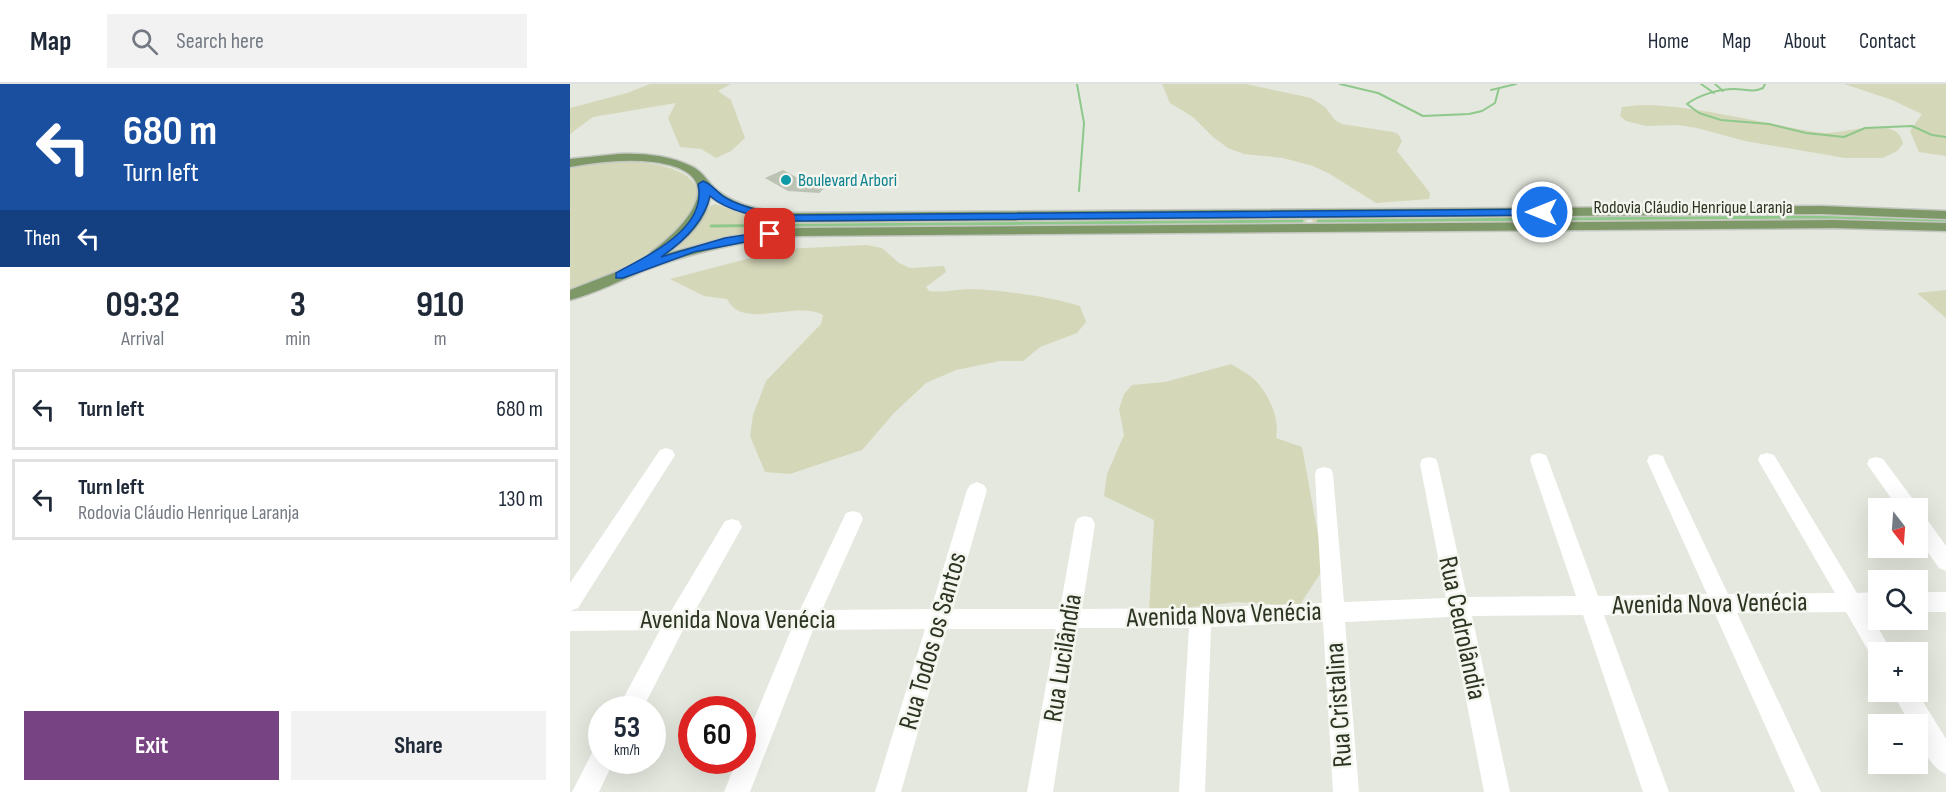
<!DOCTYPE html>
<html lang="en">
<head>
<meta charset="utf-8">
<style>
	:root { --surface:#fff; --page:#f2f2f3; --text:#1f2937; --muted:#747a83; --line:#e0e1e3; --accent:#774382 }
	body { margin:0; font-family:"Sofia Sans Condensed",sans-serif; background:var(--page); color:var(--text); height:100vh; display:flex; flex-direction:column; font-size:22px; white-space:nowrap }
	* { box-sizing:border-box; margin:0 }
	p { font-size:20px; color:var(--muted) }
	.icon { flex:none; width:33px; height:33px; fill:none; stroke:currentColor; stroke-width:2; stroke-linecap:round; stroke-linejoin:round }
	.map { position:relative; flex:1; overflow:hidden }
	.details { display:flex; flex-direction:column; background:var(--surface); width:570px }
	.details>* { flex:none }
	.top-card { background:#1a4fa0; color:#fff; overflow:hidden }
	.needle { width:39px; rotate:163deg }
	.controls { position:absolute; left:1298px; top:414px; display:grid; gap:12px }
	.controls a { display:grid; place-items:center; width:60px; height:60px; border-radius:0px; background:var(--surface); box-shadow:0 6px 24px #0002; font-size:30px }
	.speed { position:absolute; left:18px; top:612px; display:flex; gap:12px; font-size:30px; font-weight:700; text-align:center }
	.speed>* { display:grid; place-content:center; width:78px; height:78px; border-radius:50%; background:var(--surface); box-shadow:0 6px 24px #0002; line-height:1 }
	.speed small { font-size:15px; font-weight:400 }
	.speed .limit { border:9px solid #d22; background:#fff; color:#111 }
	.pin { position:absolute; display:grid; place-items:center; width:51px; height:51px; color:#fff; margin:-26px; border-radius:12px; box-shadow:0 3px 9px #0006 }
	.me { position:absolute; width:66px; margin:-33px; rotate:270deg; stroke-linejoin:round; filter:drop-shadow(0 0 4px #0008) }
	.turn { display:flex; align-items:center; gap:21px; height:126px; padding:0 24px; font-size:27px }
	.turn .icon { width:78px; height:78px; stroke-width:2.5 }
	.turn b { display:block; font-size:42px; line-height:51px }
	.then { display:flex; align-items:center; height:57px; padding:0 24px; background:#0003; gap:12px; font-size:22px }
	.eta { display:flex; justify-content:space-evenly; align-items:center; height:102px; text-align:center }
	.eta b { font-size:36px; font-weight:700; line-height:42px }
	.cta { display:flex; gap:12px; margin-top:auto; padding:12px 24px }
	.cta a { flex:1; height:69px; border-radius:0px; background:var(--accent); color:#fff; font-size:24px; font-weight:700; line-height:69px; text-align:center }
	.cta a+a { background:var(--page); color:var(--text) }
	ul { padding:0; list-style:none }
	li { display:flex; align-items:center; gap:18px; height:81px; margin:0 12px 9px; padding:0 12px; border:3px solid var(--line); border-radius:0px }
	li div { flex:1 }
	li b { display:block; font-size:22px }
	li em { font-style:normal }
	header { display:flex; align-items:center; gap:36px; box-sizing:border-box; height:84px; padding:0 30px; background:var(--surface); border-bottom:2px solid var(--line) }
	header strong { font-size:28px }
	nav { display:flex; gap:33px; margin-inline-start:auto; font-size:21px }
	.search { width:420px; height:54px; background:var(--page); display:flex; align-items:center; gap:15px; box-sizing:border-box; padding:0 21px; border-radius:0px; color:var(--muted); font-size:22px }
	main { display:flex; flex:1; min-height:0 }
	.map>svg:first-child { display:block }
	.green { fill:#d5d7b9 }
	.lines { fill:none; stroke-linecap:round; stroke-linejoin:round }
	.stream-far1 { stroke:#8fc88b; stroke-width:2 }
	.stream { stroke:#8fc88b; stroke-width:3 }
	.building { fill:#bcc2b4 }
	.major-casing { stroke:#c4c6c1; stroke-width:3 }
	.minor { fill:#fff; fill-rule:evenodd }
	.major { fill:#7e9967; fill-rule:evenodd }
	.route { fill:#1a73e8; stroke:#114b97; stroke-width:1.5 }
	.culture-dot { fill:#0f9aa8; stroke:#f3f5ee; stroke-width:2 }
	.labels { text-anchor:middle; dominant-baseline:central; stroke-width:5; stroke-linejoin:round; paint-order:stroke }
	.far-culture-label { font-size:18px; fill:#0d838f; stroke:#f3f5ee; text-anchor:start }
	.far-street-label { font-size:18px; fill:#2b3521; stroke:#f3f5ee }
	.near-street-label { font-size:27px; fill:#2b3521; stroke:#f3f5ee }
</style>
</head>
<body>
<header>
<strong>Map</strong>
<div class="search"><svg class="icon" aria-label="search" viewBox="0 0 24 24"><circle cx="10" cy="10" r="6"/><path d="M15 15l6 6"/></svg>Search here</div>
<nav><a>Home</a><a>Map</a><a>About</a><a>Contact</a></nav>
</header>
<main>
<section class="details">
<div class="top-card">
<div class="turn"><svg class="icon" aria-label="left" viewBox="0 0 24 24"><path d="M17 20v-9H6M10 6l-5 5 5 5"/></svg><div><b>680 m</b>Turn left</div></div>
<div class="then">Then<svg class="icon" aria-label="left" viewBox="0 0 24 24"><path d="M17 20v-9H6M10 6l-5 5 5 5"/></svg></div>
</div>
<div class="eta">
<div><b>09:32</b><p>Arrival</p></div>
<div><b>3</b><p>min</p></div>
<div><b>910</b><p>m</p></div>
</div>
<ul>
<li><svg class="icon" aria-label="left" viewBox="0 0 24 24"><path d="M17 20v-9H6M10 6l-5 5 5 5"/></svg><div><b>Turn left</b></div><em>680 m</em></li>
<li><svg class="icon" aria-label="left" viewBox="0 0 24 24"><path d="M17 20v-9H6M10 6l-5 5 5 5"/></svg><div><b>Turn left</b><p>Rodovia Cláudio Henrique Laranja</p></div><em>130 m</em></li>
</ul>
<div class="cta"><a>Exit</a><a>Share</a></div>
</section>
<div class="map">
<svg width="1376" height="708" viewBox="0 0 1376 708">
	<rect width="100%" height="100%" fill="#e4e8de"/>
	<g class="green">
		<path d="M80,0H161L148,7L161,16L175,54L161,67L146,74L131,65L110,63L98,34L106,19L23,33L0,50V24L57,9Z"/>
		<path d="M592,0H676L741,14L755,23L765,36L772,40L823,48L828,50L832,57L827,67L860,109L859,115L806,119L760,90L743,82L713,74L674,70L658,64L643,53L623,33L600,19Z"/>
		<path d="M1274,0H1376V72L1349,68L1340,47L1352,30L1322,16Z"/>
		<path d="M1071,21C1117,21 1163,33 1209,41C1224,44 1239,48 1255,49C1276,50 1328,29 1333,60L1327,67L1313,74H1275L1175,57L1127,44L1107,41L1076,42L1056,37L1050,32L1052,23Z"/>
		<path d="M49,77C133,79 160,113 83,169C59,187 28,196 0,207V83Z"/>
		<path d="M145,120L177,131L224,137L736,133L737,141L215,146L166,151L105,165L128,142L140,122Z"/>
		<path d="M1281,129L1376,133V141H743L742,133Z"/>
		<path d="M296,161L312,164L329,179L340,184L374,182L376,188L356,203L359,207C374,209 387,205 402,205C432,206 481,213 510,222L516,238L507,249L470,263L453,277H430L386,286L356,299L324,329L292,366L220,390L195,388L180,352L183,331L196,297L251,240L253,231C226,216 172,247 157,215L134,212L100,195L215,165Z"/>
		<path d="M1376,206V234L1347,209Z"/>
		<path d="M661,280C669,285 679,290 686,297C699,311 710,335 706,354L732,363L754,484L729,522L666,518L579,528L584,436L534,412L537,390L554,351L549,325L554,310L562,301L595,298Z"/>
	</g>
	<g class="lines">
		<g class="stream-far1">
			<path d="M507,0L514,39L509,107"/>
			<path d="M770,0L808,9L853,32L899,30L912,27L925,19L929,4"/>
			<path d="M1131,0L1144,9"/>
			<path d="M1145,0L1153,7"/>
			<path d="M1195,0L1193,4C1183,9 1175,5 1164,5C1149,5 1129,11 1117,20L1129,29L1151,36L1199,40L1236,49L1274,53L1295,44L1342,42L1362,51L1376,53"/>
			<path d="M921,6L946,0"/>
		</g>
		<g class="stream">
			<path d="M748,137L1236,133L1376,137"/>
			<path d="M141,142L732,137"/>
		</g>
	</g>
	<path class="building" d="M213,86L237,99L258,101L249,109L218,107L195,94Z"/>
	<g class="lines">
		<g class="major-casing">
			<path id="major" d="M48,70C72,69 98,71 121,82C133,87 138,99 148,107C170,124 197,127 223,129L1252,122L1376,127V135L1252,130L237,138C203,137 170,133 140,113C137,137 116,156 98,169L159,153L228,144L1264,136L1376,139V147L1264,144L228,152C176,156 127,167 78,185C53,195 27,209 0,216V206L82,174L79,171L81,168C121,139 162,88 83,78C55,75 27,78 0,83V75Z"/>
		</g>
		<g class="minor">
			<path d="M96,364L102,366L105,371L102,376L8,524L0,527V499L90,366Z"/>
			<path d="M969,369L976,371L978,376L1028,512L1137,510L1077,377L1079,372L1086,370L1093,372L1095,377L1158,510L1265,509L1188,376L1190,371L1197,369L1204,371L1287,509L1308,508V528H1299L1322,568H1308V577L1303,575L1276,528L1167,529L1251,708H1225L1145,530L1034,531L1099,708H1073L1013,531L902,532L940,708H914L880,533L775,538L789,708H763L753,538L641,543L635,708H609L619,544H508L483,708H457L486,545H377L331,708H305L355,545L243,546L180,708H154L167,676H172V664L221,546H113L72,626H47L90,546L0,547V527H101L155,437L162,435L169,437L172,443L125,527L230,526L276,429L283,427L290,429L293,435L252,526L361,525L397,406L400,401L407,398L414,401L417,406L383,525H490L505,440L508,434L515,432L522,434L525,440L512,525L630,524L752,519L745,390L747,385L754,383L761,385L763,390L774,518L876,514L850,380L852,375L859,373L866,375L868,380L897,513L1006,512L960,376L962,371Z"/>
			<path d="M1306,373L1313,375L1345,418L1348,424L1347,425L1328,424L1297,380L1299,375Z"/>
			<path d="M1347,429L1354,431L1376,462V487L1369,484L1347,453Z"/>
			<rect x="1347" y="508" width="29" height="20"/>
			<path d="M1322,608H1347L1376,655V690C1360,684 1347,658 1347,640H1340Z"/>
			<path d="M32,664V676H44L29,708H2L23,667Z"/>
		</g>
		<use href="#major" class="major"/>
	</g>
	<path class="route" d="M133,97C142,100 147,109 156,114C177,126 200,128 224,131L972,125L977,128L972,131L224,137C196,133 162,131 140,112C134,138 113,158 91,173L155,154L200,147L205,150L200,153L124,168L53,194H46V189C78,171 138,145 128,100Z"/>
	<circle class="culture-dot" cx="216" cy="96" r="6"/>
	<g class="labels">
		<g class="far-culture-label">
			<text x="228" y="96">Boulevard Arbori</text>
		</g>
		<g class="far-street-label">
			<text x="1123" y="123">Rodovia Cláudio Henrique Laranja</text>
		</g>
		<g class="near-street-label">
			<text transform="translate(1140 520) rotate(-1)">Avenida Nova Venécia</text>
			<text transform="translate(654 531) rotate(-2)">Avenida Nova Venécia</text>
			<text x="168" y="536">Avenida Nova Venécia</text>
			<text transform="translate(892 544) rotate(78)">Rua Cedrolândia</text>
			<text transform="translate(363 557) rotate(-74)">Rua Todos os Santos</text>
			<text transform="translate(493 574) rotate(-81)">Rua Lucilândia</text>
			<text transform="translate(769 621) rotate(-94)">Rua Cristalina</text>
		</g>
	</g>
</svg>
<div class="controls">
<a><svg class="needle" viewBox="-14 -14 28 28"><path d="M0-13l5 13h-10z" fill="#e53935"/><path d="M0 13l5-13h-10z" fill="#747a83"/></svg></a>
<a><svg class="icon" aria-label="search" viewBox="0 0 24 24"><circle cx="10" cy="10" r="6"/><path d="M15 15l6 6"/></svg></a>
<a>+</a>
<a>−</a>
</div>
<div class="speed"><div>53<small>km/h</small></div><div class="limit">60</div></div>
<div class="pin" style="left:200px;top:150px;background:#d93025"><svg class="icon" aria-label="arrive" viewBox="0 0 24 24"><path d="M6 21V4h12l-3 4 3 4H6"/></svg></div>
<svg class="me" style="left:972px;top:128px" viewBox="-20 -20 40 40"><circle r="17" fill="#1a73e8" stroke="#fff" stroke-width="3"/><path d="M0-11L8 9 0 5-8 9z" fill="#fff"/></svg>
</div>
</main>
</body>
</html>
